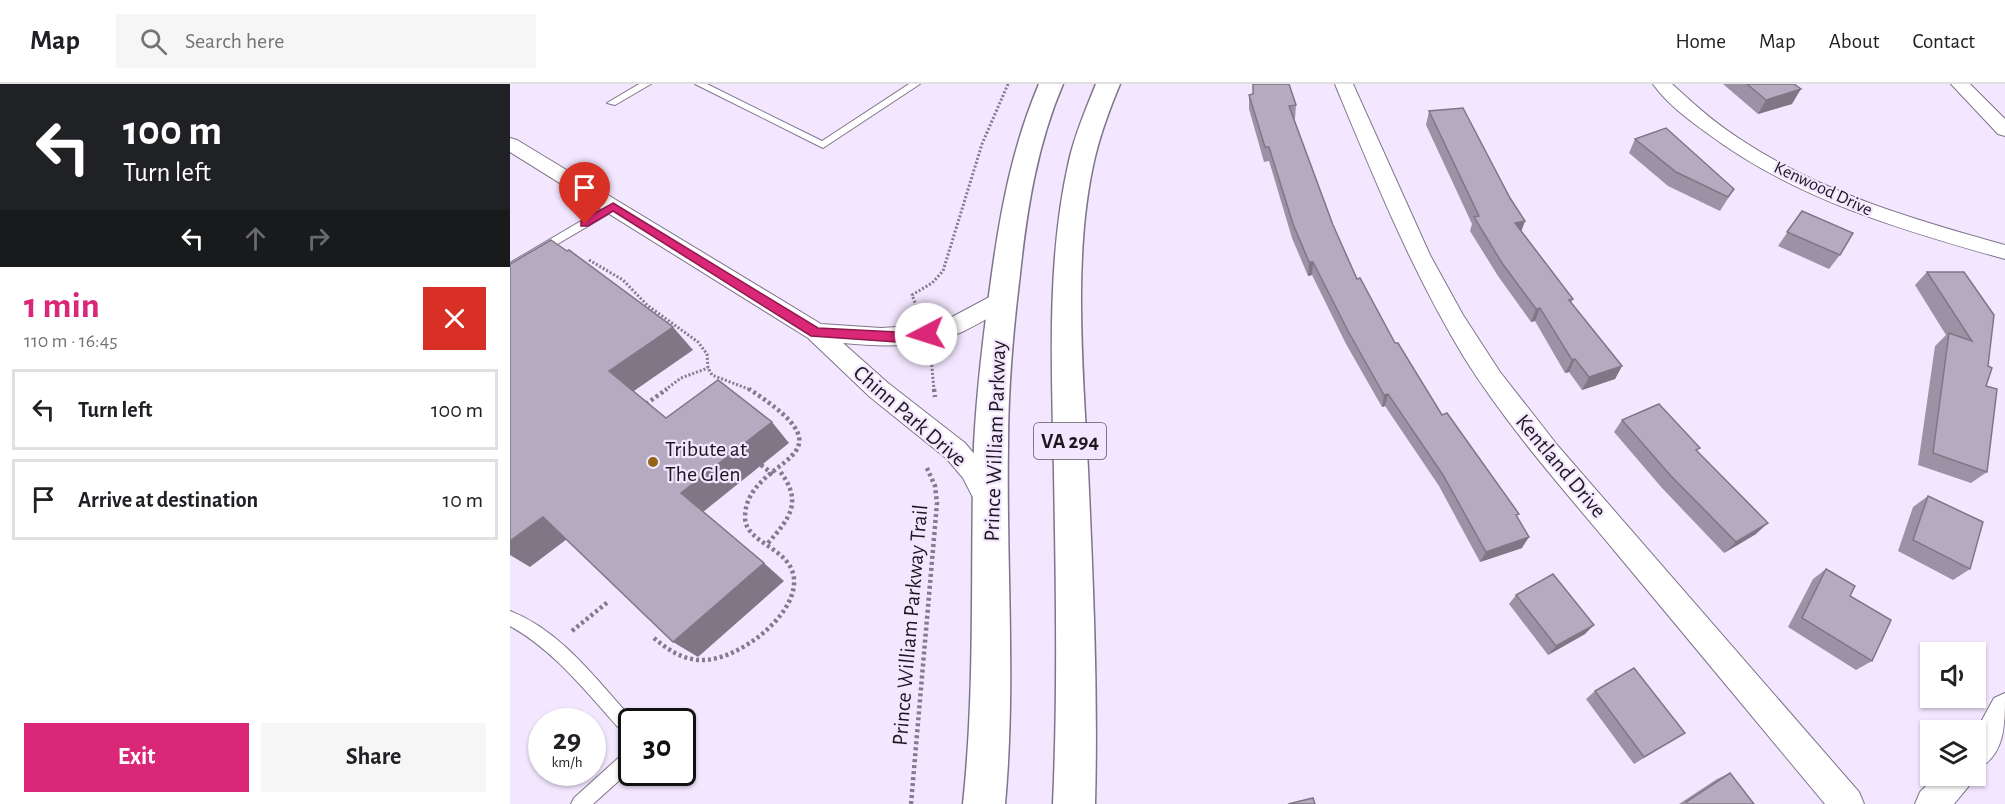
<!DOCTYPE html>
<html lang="en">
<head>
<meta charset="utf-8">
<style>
	:root { --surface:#fff; --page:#f6f6f6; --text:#202124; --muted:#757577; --line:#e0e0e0; --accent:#db2777 }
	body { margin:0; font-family:"Alegreya Sans",sans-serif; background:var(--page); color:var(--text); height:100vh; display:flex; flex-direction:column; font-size:22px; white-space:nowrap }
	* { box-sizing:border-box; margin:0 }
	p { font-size:20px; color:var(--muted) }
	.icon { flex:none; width:33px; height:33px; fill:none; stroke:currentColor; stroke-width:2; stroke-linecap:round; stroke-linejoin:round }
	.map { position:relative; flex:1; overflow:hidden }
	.panel { display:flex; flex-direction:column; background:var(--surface); width:510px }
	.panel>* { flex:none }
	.hud { background:#202124; color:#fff; overflow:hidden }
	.controls { position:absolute; left:1410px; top:558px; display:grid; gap:12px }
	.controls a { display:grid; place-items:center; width:66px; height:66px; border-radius:0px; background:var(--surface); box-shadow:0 2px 4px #0004; font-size:30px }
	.speed { position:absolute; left:18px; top:624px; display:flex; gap:12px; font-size:30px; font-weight:700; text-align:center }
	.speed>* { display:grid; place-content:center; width:78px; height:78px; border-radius:50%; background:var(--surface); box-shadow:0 2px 4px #0004; line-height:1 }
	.speed small { font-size:15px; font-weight:400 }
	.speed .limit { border:3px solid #111; border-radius:9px; background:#fff; color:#111 }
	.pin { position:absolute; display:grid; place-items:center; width:51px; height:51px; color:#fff; margin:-62px -26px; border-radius:50% 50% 50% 0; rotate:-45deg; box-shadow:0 0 6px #0007 }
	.pin .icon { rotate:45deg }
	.me { position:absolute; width:66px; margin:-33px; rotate:265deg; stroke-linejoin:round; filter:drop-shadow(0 0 4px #0008) }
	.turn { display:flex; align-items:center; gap:21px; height:126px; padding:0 24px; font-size:27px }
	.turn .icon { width:78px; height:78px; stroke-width:2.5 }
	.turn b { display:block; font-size:42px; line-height:51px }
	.lanes { display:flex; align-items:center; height:57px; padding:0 24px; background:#0003; justify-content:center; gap:30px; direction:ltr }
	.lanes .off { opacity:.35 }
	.round { display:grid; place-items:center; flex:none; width:63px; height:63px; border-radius:0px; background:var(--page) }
	.overview { display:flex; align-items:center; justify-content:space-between; height:102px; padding:0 24px }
	h1 { font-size:36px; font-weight:700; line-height:45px; color:var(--accent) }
	.action { display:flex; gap:12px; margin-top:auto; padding:12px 24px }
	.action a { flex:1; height:69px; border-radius:0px; background:var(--accent); color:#fff; font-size:24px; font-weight:700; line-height:69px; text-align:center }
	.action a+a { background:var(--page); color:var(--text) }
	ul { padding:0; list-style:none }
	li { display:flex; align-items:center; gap:18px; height:81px; margin:0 12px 9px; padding:0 12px; border:3px solid var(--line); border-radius:0px }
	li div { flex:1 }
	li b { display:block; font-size:22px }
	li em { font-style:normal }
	header { display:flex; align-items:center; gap:36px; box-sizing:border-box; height:84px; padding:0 30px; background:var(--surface); border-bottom:2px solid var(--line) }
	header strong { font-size:28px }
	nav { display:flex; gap:33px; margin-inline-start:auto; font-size:21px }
	.search { width:420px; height:54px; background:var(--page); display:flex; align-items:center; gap:15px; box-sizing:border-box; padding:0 21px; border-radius:0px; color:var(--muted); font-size:22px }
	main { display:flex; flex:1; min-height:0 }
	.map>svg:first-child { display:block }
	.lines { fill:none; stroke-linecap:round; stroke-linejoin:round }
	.lane-casing { stroke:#7f7489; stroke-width:2 }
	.street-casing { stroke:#7f7489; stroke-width:2 }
	.highway-casing { stroke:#7f7489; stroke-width:3 }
	.path-far1 { stroke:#837b8b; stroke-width:3; stroke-dasharray:2 2; stroke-linecap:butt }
	.path { stroke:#837b8b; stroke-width:4.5; stroke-dasharray:3 3; stroke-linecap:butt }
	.lane { fill:#fff; fill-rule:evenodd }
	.street { fill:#fff; fill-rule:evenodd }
	.highway { fill:#fff; fill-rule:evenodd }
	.wall { fill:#9c92a5 }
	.shaded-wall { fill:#7f7786 }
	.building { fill:#b5aac0; stroke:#7f7786; stroke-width:1.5 }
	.route { fill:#db2777; stroke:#8e194d; stroke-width:1.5 }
	.poi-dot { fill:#936412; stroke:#f3e7ff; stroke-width:2 }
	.labels { text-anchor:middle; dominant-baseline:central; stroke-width:4.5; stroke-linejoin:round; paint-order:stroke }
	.far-street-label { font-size:18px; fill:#1c171f; stroke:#f3e7ff }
	.shield { fill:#f3e7ff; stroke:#5c5562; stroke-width:1.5 }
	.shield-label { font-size:21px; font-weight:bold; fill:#1c171f }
	.street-label { font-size:22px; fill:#1c171f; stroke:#f3e7ff }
	.poi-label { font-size:22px; fill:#1c171f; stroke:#f3e7ff; text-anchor:start }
</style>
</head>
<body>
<header>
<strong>Map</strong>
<div class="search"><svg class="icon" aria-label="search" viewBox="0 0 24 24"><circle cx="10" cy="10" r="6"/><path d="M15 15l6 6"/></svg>Search here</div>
<nav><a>Home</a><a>Map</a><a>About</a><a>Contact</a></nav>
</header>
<main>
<section class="panel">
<div class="hud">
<div class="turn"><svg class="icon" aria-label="left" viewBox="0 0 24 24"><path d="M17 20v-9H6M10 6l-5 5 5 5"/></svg><div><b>100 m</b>Turn left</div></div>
<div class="lanes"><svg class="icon" aria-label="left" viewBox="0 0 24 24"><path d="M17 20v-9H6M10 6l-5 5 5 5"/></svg><svg class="icon off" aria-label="ahead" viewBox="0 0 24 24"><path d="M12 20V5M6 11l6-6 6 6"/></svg><svg class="icon off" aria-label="right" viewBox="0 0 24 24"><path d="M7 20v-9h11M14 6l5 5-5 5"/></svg></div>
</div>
<div class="overview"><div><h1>1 min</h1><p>110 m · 16:45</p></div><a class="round" style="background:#d93025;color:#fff"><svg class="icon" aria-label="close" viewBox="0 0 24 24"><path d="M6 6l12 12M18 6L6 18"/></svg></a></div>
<ul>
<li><svg class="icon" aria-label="left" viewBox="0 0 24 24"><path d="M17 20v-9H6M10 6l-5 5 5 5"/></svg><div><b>Turn left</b></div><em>100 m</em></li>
<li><svg class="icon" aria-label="arrive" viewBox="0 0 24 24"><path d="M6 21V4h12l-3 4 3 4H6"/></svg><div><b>Arrive at destination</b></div><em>10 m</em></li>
</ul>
<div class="action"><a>Exit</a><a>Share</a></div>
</section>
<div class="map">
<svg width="1495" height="720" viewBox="0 0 1495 720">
	<rect width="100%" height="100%" fill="#f3e7ff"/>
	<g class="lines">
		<g class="lane-casing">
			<g id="lane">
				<path d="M129,0H141L105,21L97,19Z"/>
				<path d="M185,0H197L312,57L399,0H410L313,64Z"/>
				<path d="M103,118L107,119V125L0,188V179Z"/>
				<path d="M0,527C52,547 88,598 125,638H122V654L116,652C80,613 47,568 0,542Z"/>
				<path d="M122,665V685L83,720H61L64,714L116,667Z"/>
			</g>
		</g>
		<g class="street-casing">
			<g id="street">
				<path d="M825,0H843L920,171L953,231L990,288L1048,362L1349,708L1354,720H1315C1244,635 1174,550 1103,465C1052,404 998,343 955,275C902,188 864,94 825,0Z"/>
				<path d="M1143,0H1162C1185,21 1207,41 1233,57C1312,109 1405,136 1495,161V175C1391,146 1285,115 1197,49C1179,36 1156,19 1143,0Z"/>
				<path d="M1441,0H1460L1495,35V52L1488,50Z"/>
				<path d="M0,54L7,56L311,240L371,244L420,241L442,233L485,210L493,208L501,210L504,216L501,222C484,230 469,240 452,248C414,264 374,263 333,259L378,299L455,359L471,378L492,419L488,427L479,431L470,427L453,394L437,375L360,313L298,254L0,68Z"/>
				<path d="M1495,609C1495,643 1495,671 1466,686V647L1484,614Z"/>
				<path d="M1426,692H1463L1458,703L1444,720H1405L1410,708Z"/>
			</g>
		</g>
		<g class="highway-casing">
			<g id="highway">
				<path d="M529,0H553C527,61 517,124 510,190C503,247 498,304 498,362C496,481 506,600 495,720H453C466,600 460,481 464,361C467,303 474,246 482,189C491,124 503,61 529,0Z"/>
				<path d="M586,0H610C600,24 591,48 585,73C562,169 573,286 578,385C583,497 588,608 585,720H543C548,610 546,499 544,389C542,286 536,178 559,77C565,50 576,25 586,0Z"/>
			</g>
		</g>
		<g class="path-far1">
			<path d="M79,176L113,196L137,221L188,258L197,270L198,284L202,291L241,306"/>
			<path d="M408,226L402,211L422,199L433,187L472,60L498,0"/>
			<path d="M421,273L424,306"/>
			<path d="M155,306L171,294L198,284"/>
		</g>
		<g class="path">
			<path d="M424,305L425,313"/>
			<path d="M136,320L157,305"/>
			<path d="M251,381L263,390"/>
			<path d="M258,459C281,433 293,417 269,386"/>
			<path d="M62,547L99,517"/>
			<path d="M144,554C158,566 173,576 192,576C227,577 287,532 284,495C281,463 235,460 235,433C236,370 354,379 239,305"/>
			<path d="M401,720L427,419L425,402L416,382"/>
		</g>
		<use href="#lane" class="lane"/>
		<use href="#street" class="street"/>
		<use href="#highway" class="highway"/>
	</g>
	<g class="wall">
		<path d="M1213,0H1284L1282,20L1248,30Z"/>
		<path d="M739,11L786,21L785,35H784L823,141L847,195L885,259L932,331L1007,434L1012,464L970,478L929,402L875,322L872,323L836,260L802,191L798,192L782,154L759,77L754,78L739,25Z"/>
		<path d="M919,27L1000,114L1015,137L1011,147L1063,215L1061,219L1112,282L1105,295L1072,306L1059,288L1055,289L1025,237L1021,238L988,192L960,147L962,140L916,41Z"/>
		<path d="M1125,55L1224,105L1210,127L1158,102L1119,69Z"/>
		<path d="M1292,127L1330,171L1319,185L1268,162Z"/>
		<path d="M1417,188H1454L1476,302L1477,388L1461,399L1408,381L1425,262L1436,251L1405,201Z"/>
		<path d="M1112,336L1188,368L1246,450L1214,469L1152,404L1104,348Z"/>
		<path d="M1418,412L1460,485L1443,496L1388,467L1403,423Z"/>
		<path d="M1316,485L1340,512L1362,577L1346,586L1278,543L1303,495Z"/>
		<path d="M1006,511L1075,550L1038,571L999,520Z"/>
		<path d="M1085,607L1175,649L1124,680L1076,615Z"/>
		<path d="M1220,689L1244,720H1169L1207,695Z"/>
	</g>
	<g class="shaded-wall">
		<path d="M1291,5L1282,20L1248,30L1256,16Z"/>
		<path d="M1015,137L1010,151L1005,139Z"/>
		<path d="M799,178H803L802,191L798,192Z"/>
		<path d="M1030,224L1025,237L1021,238L1026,225Z"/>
		<path d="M163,243L183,266L121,309L99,287Z"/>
		<path d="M1065,275L1059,288L1055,289L1062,276Z"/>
		<path d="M1112,282L1105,295L1072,306L1079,293Z"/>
		<path d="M878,310L875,322L872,323L874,311Z"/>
		<path d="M262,338L279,359L193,428L171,409Z"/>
		<path d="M33,433L61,452L20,483L0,471V457Z"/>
		<path d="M1258,439L1246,450L1214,469L1226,458Z"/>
		<path d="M1019,453L1012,464L970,478L976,468Z"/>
		<path d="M254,479L274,497L188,573L163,558Z"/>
		<path d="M1084,541L1075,550L1038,571L1046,562Z"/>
	</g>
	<g class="building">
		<path d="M743,0H779L786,21L779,22L823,141L847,195L850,194L885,259H888L932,331L937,329L1009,430L1006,431L1019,453L976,468L933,391L878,310L874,311L838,247L803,178H799L783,140L759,63H755L739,11L743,10Z"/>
		<path d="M1237,0H1284L1291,5L1256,16Z"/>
		<path d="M953,24L1000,114L1015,137L1005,139L1063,215L1059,216L1112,282L1079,293L1065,275L1062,276L1030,224L1026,225L992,179L964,133L969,132L919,27Z"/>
		<path d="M1156,44L1224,105L1218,113L1166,88L1125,55Z"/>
		<path d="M1292,127L1343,149L1330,171L1277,148Z"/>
		<path d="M41,156L57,167L59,166L163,243L99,287L156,334L208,296L262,338L171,409L254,479L163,558L33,433L0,457V180Z"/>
		<path d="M1417,188H1454L1484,231L1478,282L1482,284L1476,302L1487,305L1477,388L1423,369L1439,249L1462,257Z"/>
		<path d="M1149,320L1190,364L1186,366L1258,439L1226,458L1161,392L1112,336Z"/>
		<path d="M1418,412L1473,438L1460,485L1403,456Z"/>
		<path d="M1316,485L1345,502L1340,512L1381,536L1362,577L1292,534Z"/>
		<path d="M1043,490L1084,541L1046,562L1006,511Z"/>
		<path d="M1124,584L1175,649L1134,673L1085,607Z"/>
		<path d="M1220,689L1244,720H1177L1176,718Z"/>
		<path d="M803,714L805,720H778Z"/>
	</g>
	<path class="route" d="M103,119L308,244L387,248L416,246L422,250L416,255L387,258L301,252L103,127L78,142H71V137Z"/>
	<circle class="poi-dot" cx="143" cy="378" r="6"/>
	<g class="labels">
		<g class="far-street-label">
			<text transform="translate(1313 105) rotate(25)">Kenwood Drive</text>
		</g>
		<rect class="shield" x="524" y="339" width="72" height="36" rx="4.5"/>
		<g class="shield-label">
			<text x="560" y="357">VA 294</text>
		</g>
		<g class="street-label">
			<text transform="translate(400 332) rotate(41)">Chinn Park Drive</text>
			<text transform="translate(485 357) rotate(-88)">Prince William Parkway</text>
			<text transform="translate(1051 382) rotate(50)">Kentland Drive</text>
			<text transform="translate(400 541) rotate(-85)">Prince William Parkway Trail</text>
		</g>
		<g class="poi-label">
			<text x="155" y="365">Tribute at<tspan x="155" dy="25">The Glen</tspan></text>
		</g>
	</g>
</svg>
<div class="controls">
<a><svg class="icon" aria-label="sound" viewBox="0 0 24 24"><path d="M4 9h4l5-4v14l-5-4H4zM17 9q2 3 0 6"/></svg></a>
<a><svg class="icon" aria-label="layers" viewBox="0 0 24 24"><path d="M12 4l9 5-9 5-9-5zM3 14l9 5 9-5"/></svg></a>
</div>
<div class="speed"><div>29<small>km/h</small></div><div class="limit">30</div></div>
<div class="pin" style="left:75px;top:140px;background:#d93025"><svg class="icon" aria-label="arrive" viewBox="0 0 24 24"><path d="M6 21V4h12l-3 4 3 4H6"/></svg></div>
<svg class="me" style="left:416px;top:250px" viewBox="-20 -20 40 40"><circle r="19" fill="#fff"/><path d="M0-13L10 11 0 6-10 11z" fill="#db2777"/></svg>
</div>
</main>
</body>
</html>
